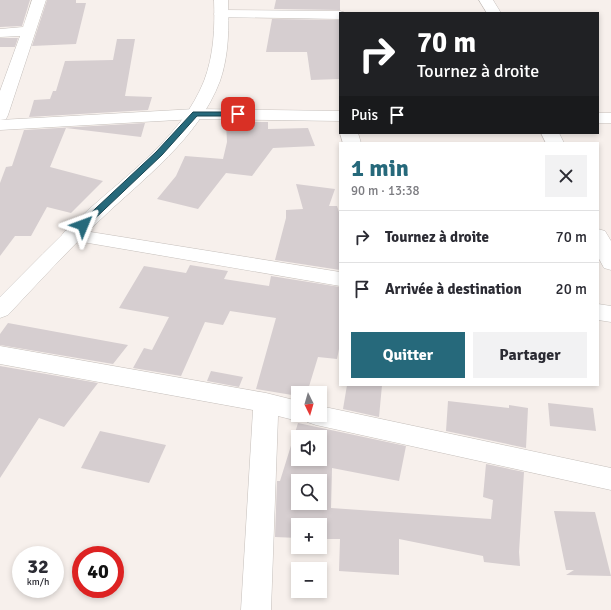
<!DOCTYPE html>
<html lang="fr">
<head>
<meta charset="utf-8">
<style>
	:root { --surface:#fff; --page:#f2f2f3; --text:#2b2b33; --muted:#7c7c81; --line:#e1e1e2; --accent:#26697b }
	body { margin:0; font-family:Signika,sans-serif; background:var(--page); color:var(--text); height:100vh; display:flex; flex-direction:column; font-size:15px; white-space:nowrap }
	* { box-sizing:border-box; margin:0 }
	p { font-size:13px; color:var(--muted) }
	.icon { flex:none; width:22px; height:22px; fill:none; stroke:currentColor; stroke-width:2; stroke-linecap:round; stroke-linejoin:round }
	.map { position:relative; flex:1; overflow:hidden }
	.sheet { position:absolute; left:339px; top:142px; width:260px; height:244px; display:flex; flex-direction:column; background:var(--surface); border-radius:0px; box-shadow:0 2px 6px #0003 }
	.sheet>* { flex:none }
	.hud { position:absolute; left:339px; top:12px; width:260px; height:122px; border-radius:0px; box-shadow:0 2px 6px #0003; background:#202124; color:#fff; overflow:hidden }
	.needle { width:26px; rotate:175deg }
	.tools { position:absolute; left:291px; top:386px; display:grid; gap:8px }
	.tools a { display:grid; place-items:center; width:36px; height:36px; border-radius:0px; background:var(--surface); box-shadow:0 2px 6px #0003; font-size:20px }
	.speed { position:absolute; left:12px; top:546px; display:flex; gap:8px; font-size:20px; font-weight:700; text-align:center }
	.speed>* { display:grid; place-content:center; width:52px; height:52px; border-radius:50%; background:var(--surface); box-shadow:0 2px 6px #0003; line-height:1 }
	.speed small { font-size:10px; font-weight:400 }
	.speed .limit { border:6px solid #d22; background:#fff; color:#111 }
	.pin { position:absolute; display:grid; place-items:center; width:34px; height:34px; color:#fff; margin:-17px; border-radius:8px; box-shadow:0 2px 6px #0006 }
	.me { position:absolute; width:44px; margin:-22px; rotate:46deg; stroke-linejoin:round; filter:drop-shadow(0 0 3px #0008) }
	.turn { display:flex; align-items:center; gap:14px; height:84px; padding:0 12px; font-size:18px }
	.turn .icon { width:52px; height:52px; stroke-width:2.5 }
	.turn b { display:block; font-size:28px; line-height:34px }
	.then { display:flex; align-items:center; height:38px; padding:0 12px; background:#0003; gap:8px; font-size:15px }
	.round { display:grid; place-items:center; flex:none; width:42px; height:42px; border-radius:0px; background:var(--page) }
	.headline { display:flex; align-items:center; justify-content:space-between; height:68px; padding:0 12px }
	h1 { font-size:24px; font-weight:700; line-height:30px; color:var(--accent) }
	.primary-button { display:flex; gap:8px; margin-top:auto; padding:8px 12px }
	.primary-button a { flex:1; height:46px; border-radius:0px; background:var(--accent); color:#fff; font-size:16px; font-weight:700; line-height:46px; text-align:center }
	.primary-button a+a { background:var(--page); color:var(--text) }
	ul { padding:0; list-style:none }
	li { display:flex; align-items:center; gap:12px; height:52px; padding:0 12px; border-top:1px solid var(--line) }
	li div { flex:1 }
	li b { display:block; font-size:15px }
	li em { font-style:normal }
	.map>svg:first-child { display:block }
	.building { fill:#d6ced0; fill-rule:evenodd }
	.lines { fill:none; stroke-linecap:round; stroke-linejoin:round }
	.minor-casing { stroke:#c5bfbb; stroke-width:1 }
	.tertiary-casing { stroke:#c5bfbb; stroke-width:1 }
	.minor { fill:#fff; fill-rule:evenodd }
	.tertiary { fill:#fff; fill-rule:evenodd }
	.route { fill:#26697b; stroke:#194450 }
</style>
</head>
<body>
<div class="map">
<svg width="611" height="610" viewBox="0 0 611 610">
	<rect width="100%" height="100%" fill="#f7f0ec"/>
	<g class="building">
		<path d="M0,0H30L22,26L0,27Z"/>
		<path d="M47,0H76V3H86L76,44L32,46Z"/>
		<path d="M276,0H340V10L274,9Z"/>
		<path d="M272,19L340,20V79L311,80L307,52H266Z"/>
		<path d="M0,38H18L15,47H0Z"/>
		<path d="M117,39H135L125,96L152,97L148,110L29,117L34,100L50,99L53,91H56L65,61L113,60Z"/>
		<path d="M226,122H268V129L308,128L315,146L273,148L252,176L226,173L198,209L157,199L176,176L185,156L223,159L227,142Z"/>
		<path d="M145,123L141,137L66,128L50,167L103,181L71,213L47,207L31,236H15L0,256V183L6,167L12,166L24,130Z"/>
		<path d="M296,184L335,189L329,206H337L340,215V270L275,260L286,218V210L303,209Z"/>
		<path d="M190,265L228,271L224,279L269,286L271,276L340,287V344L337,359L318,357L307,393H298V396L256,389L276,318L230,311L223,325L205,322L181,376L133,368L144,348L152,350L169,317L119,308L144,266L186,273Z"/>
		<path d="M8,323L106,341L128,345L113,364L0,345V334Z"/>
		<path d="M0,366L98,383L64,427L39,418L0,478Z"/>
		<path d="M211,371L243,377L239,387L207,381Z"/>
		<path d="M347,385H382L379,417L343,409Z"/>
		<path d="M448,401L509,408V405L528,408L526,448L446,431Z"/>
		<path d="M548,403L593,408L596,431L550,426Z"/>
		<path d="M298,423L406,446L399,481L332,468L331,508L491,519L493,500L483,497L486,464L524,472L519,552L520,566L484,562L483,556L399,539V575L339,571L340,539H320V525H298V538L275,537L277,481H280ZM298,437H320V459H298ZM298,481H320V503H298Z"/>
		<path d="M100,431L166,445L149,483L81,468Z"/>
		<path d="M554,511L595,512L611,576L566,575L574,570H566Z"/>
	</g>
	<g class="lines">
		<g class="minor-casing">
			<g id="minor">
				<path d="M32,0H46L8,115L6,119L0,120L195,109L340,111V121L195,119L0,130V91L20,36L0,37V29L23,27Z"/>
				<path d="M479,0H493L501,13H487Z"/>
				<path d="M221,10L340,11L346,13H340V19L216,17L214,14L216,11Z"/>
				<rect x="598" y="113" width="13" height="10"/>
				<path d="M340,133H358L361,143H343Z"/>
				<path d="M541,133H559L564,143H546Z"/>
				<path d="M72,229L340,272V286L65,239L62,235L65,231Z"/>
				<path d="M598,229L605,231L611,241V270L604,268L598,257Z"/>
				<path d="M598,304L611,306V322L598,320Z"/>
				<path d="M0,346L266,393L298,401V415H320V406L611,468V490L316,425L307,422L305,418L298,421L278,416L271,610H241L253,410L0,364Z"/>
			</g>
		</g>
		<g class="tertiary-casing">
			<path id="tertiary" d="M214,0H228C229,27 229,55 220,81C198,139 144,178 100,220C68,250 38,283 8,315L0,318V297C29,268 57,239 87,211C129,173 182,136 204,81C214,55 215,27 214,0Z"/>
		</g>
		<use href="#minor" class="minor"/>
		<use href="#tertiary" class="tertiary"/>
	</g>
	<path class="route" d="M193,112H238L242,114L238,116H197L162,155L86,227H80V223L156,152Z"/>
</svg>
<div class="tools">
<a><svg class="needle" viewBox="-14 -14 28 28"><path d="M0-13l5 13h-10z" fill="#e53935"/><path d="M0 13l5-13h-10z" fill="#7c7c81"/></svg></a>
<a><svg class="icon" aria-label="sound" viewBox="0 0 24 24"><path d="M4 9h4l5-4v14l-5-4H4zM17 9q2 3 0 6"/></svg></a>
<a><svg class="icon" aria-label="search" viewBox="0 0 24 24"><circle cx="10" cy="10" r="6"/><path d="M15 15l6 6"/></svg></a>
<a>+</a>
<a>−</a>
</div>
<div class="speed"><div>32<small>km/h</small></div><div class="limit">40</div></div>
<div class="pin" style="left:238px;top:114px;background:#d93025"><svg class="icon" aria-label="arrive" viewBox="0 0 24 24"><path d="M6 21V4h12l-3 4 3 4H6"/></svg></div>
<svg class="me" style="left:83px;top:225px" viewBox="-20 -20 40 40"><path d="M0-17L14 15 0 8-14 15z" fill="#26697b" stroke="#fff" stroke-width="4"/></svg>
<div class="hud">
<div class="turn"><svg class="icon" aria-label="right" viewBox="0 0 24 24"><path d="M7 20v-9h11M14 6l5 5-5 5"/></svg><div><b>70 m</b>Tournez à droite</div></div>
<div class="then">Puis<svg class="icon" aria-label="arrive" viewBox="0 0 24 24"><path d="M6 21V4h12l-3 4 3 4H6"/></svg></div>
</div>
<section class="sheet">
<div class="headline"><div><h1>1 min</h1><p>90 m · 13:38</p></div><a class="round"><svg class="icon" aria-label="close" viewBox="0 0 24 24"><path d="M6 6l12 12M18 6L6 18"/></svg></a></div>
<ul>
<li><svg class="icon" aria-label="right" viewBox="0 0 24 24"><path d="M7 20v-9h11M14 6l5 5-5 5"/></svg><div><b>Tournez à droite</b></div><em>70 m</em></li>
<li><svg class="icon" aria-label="arrive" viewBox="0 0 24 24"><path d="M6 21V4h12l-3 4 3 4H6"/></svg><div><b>Arrivée à destination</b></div><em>20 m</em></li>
</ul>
<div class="primary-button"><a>Quitter</a><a>Partager</a></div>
</section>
</div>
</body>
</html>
